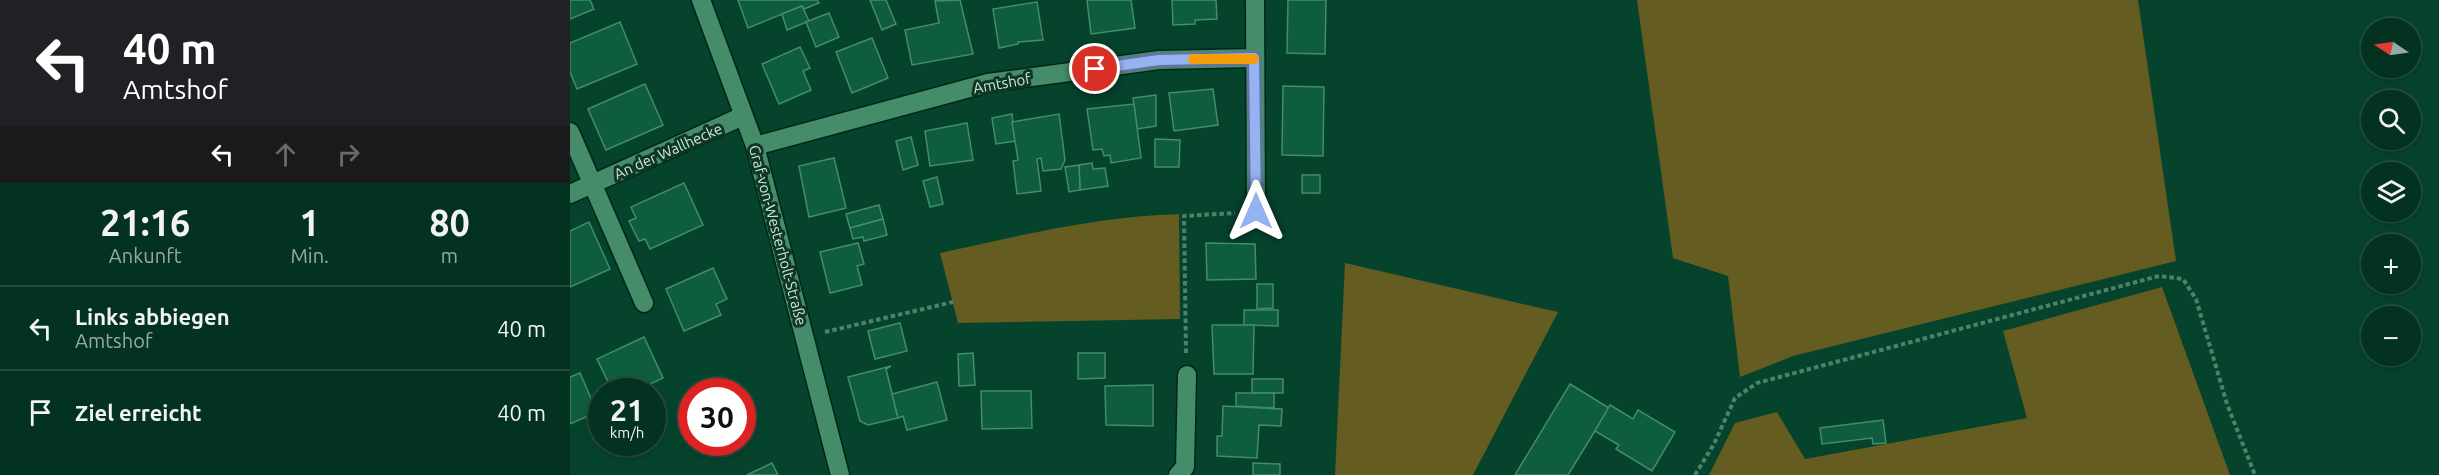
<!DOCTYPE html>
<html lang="de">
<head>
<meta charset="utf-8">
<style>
	:root { --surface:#043221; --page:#0d3a2a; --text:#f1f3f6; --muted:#97aaa5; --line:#254d3f }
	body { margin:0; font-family:Ubuntu,sans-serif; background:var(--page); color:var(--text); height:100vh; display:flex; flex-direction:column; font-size:22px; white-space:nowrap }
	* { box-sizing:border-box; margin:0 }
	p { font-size:20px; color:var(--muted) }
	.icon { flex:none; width:33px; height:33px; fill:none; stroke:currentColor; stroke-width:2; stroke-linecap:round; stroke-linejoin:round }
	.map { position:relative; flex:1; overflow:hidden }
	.sheet { display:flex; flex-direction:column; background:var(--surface); width:570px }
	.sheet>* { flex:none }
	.top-card { background:#202124; color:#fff; overflow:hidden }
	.needle { width:39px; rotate:283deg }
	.buttons { position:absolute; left:1791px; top:18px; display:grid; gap:12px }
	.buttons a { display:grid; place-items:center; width:60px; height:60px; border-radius:50%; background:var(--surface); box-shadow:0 3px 9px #0003,0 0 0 2px var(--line); font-size:30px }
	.speed { position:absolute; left:18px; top:378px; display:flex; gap:12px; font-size:30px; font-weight:700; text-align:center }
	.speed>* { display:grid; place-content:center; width:78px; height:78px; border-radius:50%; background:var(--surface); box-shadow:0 3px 9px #0003,0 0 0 2px var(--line); line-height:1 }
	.speed small { font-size:15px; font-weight:400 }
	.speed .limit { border:9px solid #d22; background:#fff; color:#111 }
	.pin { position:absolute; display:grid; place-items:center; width:51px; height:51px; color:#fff; margin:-26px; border:3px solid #fff; border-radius:50%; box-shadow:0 2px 6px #0007 }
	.me { position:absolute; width:66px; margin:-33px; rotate:0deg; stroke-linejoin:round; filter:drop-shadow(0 0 4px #0008) }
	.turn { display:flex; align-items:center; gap:21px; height:126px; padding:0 24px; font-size:27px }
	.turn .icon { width:78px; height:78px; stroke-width:2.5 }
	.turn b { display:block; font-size:42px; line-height:51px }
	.lanes { display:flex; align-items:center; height:57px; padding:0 24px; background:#0003; justify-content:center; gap:30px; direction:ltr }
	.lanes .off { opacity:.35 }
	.eta { display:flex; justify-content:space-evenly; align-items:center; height:102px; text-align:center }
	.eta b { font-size:36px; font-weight:700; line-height:42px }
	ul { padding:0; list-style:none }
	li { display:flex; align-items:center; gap:18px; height:84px; padding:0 24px; border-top:2px solid var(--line) }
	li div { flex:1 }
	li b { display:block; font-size:22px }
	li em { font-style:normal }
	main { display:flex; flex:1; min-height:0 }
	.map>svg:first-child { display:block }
	.green { fill:#645c21 }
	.building { fill:#0e5d3e; stroke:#448c6a; stroke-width:1.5 }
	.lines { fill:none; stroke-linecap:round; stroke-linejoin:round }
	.minor-casing { stroke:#002717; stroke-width:21 }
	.path { stroke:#4d816b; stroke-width:4; stroke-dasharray:4.5 3; stroke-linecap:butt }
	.minor { stroke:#448c6a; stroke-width:18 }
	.route-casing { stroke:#61749d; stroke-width:15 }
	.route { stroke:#95b2f1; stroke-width:10 }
	.slow { stroke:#f59e0b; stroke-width:10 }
	.labels { text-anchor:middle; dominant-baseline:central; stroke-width:6; stroke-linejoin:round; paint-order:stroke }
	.street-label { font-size:15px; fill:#c7ead7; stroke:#103625 }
</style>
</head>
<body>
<main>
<section class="sheet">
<div class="top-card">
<div class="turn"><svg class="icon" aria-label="left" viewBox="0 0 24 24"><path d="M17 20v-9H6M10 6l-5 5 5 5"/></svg><div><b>40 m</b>Amtshof</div></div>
<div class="lanes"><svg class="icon" aria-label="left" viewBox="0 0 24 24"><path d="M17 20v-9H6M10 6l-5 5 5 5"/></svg><svg class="icon off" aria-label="ahead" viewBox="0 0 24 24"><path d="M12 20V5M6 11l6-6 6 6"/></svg><svg class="icon off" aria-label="right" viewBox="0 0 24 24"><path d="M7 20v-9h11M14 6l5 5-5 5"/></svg></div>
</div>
<div class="eta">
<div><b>21:16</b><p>Ankunft</p></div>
<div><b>1</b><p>Min.</p></div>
<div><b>80</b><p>m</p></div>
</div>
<ul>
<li><svg class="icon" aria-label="left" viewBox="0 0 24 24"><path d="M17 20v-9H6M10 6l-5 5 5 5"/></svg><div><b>Links abbiegen</b><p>Amtshof</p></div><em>40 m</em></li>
<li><svg class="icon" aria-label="arrive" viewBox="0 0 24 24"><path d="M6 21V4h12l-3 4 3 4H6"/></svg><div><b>Ziel erreicht</b></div><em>40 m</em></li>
</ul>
</section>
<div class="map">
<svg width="1869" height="475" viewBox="0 0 1869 475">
	<rect width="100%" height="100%" fill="#06432c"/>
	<g class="green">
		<path d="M1067,0H1568L1606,261L1223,356L1170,377L1158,276L1103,258Z"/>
		<path d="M609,214L610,319L388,323L370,253C448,236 528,216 609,214Z"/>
		<path d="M775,263L988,312L903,475H765Z"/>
		<path d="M1592,287L1660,475H1139L1165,423L1207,412L1235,459L1457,418L1433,331Z"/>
	</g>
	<g class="building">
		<path d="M0,0H20L24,9L0,19Z"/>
		<path d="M168,0H247L249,3L234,9L232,6L178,28Z"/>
		<path d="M300,0H316L326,24L312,30Z"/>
		<path d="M390,0L403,54L342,65L335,30L369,23L365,1Z"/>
		<path d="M517,0H561L565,28L521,34Z"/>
		<path d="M602,0H646L647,19L625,20V24L603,25Z"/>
		<path d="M718,0H756L755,54L717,53Z"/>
		<path d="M467,2L473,40L448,42V44L429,48L423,9Z"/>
		<path d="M232,6L239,21L217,30L212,14Z"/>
		<path d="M259,13L269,37L246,47L236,22Z"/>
		<path d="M50,22L67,64L7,89L0,72V43Z"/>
		<path d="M302,38L318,78L282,93L266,52Z"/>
		<path d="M230,47L240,68L233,71L241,90L209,104L192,64Z"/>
		<path d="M75,84L93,125L36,150L18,109Z"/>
		<path d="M713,86L754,87L753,156L712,155Z"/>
		<path d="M643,89L648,125L604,131L599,93Z"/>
		<path d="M586,95V126L567,129L563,98Z"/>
		<path d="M564,104L571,158L541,163L540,155L534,156L532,149L523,150L517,109Z"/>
		<path d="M442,114L445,141L426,144L422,118Z"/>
		<path d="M489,114L495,160L491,169L473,171L471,158L467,159L471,191L447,194L443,161L448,160L442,122Z"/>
		<path d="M397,123L403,160L360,166L355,131Z"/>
		<path d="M341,137L348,165L333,170L326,141Z"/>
		<path d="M585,139L610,140L609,167H585Z"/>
		<path d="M264,158L276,208L239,217L229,166Z"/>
		<path d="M522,163L523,169L535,168L538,186L510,190L509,165Z"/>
		<path d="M509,165L510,190L499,192L495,167Z"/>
		<rect x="732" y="175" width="18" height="18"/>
		<path d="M367,177L373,204L360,207L353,181Z"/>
		<path d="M114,183L133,225L80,249L75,239L69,241L59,221L66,218L61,207Z"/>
		<path d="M309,205L313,219L280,228L276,214Z"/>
		<path d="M313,219L317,235L294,241L293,237L283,239L280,228Z"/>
		<path d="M19,222L40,269L0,287V231Z"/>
		<path d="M288,243L294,264L287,266L292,285L260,293L250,252Z"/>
		<path d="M636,243L685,244L686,279L637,280Z"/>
		<path d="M143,268L157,299L146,304L151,315L114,331L96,289Z"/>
		<path d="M687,284H703V308L687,309Z"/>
		<path d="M674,310H708V326L674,325Z"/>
		<path d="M330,323L337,351L305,359L298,331Z"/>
		<path d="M642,325H684L683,374H644Z"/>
		<path d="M74,337L93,378L64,392H43L27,359Z"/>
		<path d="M403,353L405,385L389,386L388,354Z"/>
		<path d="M508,353H535V378L508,379Z"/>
		<path d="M321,366L316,369L328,418L298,425L290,421L278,377Z"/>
		<path d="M10,373L27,412L0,424V377Z"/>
		<rect x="682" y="379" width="31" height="14"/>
		<path d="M367,382L377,420L337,430L333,416L328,418L322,394Z"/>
		<path d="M1000,384L1039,408L998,475H945Z"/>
		<path d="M583,385V426L536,425L535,386Z"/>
		<path d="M411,391H461L462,428L412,429Z"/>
		<path d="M666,393H704V408L666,406Z"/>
		<path d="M1040,405L1063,419L1068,410L1105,432L1082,471L1046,449L1049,445L1025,431Z"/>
		<path d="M653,406L712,409L711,426L689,425L687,458L647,456V436H652Z"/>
		<path d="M1313,420L1316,443L1303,444L1302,438L1252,444L1250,428Z"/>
		<path d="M202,463L208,475H177Z"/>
		<path d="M683,463L710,464V475H683Z"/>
	</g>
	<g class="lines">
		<g class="minor-casing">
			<g id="minor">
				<path d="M131,0L185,146L270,475"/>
				<path d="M685,0L686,211"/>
				<path d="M0,132L74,303"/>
				<path d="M185,146L418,83L589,60L685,58"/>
				<path d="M0,194L173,116"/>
				<path d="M608,475L615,467L617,375"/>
			</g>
		</g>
		<g class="path">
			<path d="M255,332L383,302"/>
			<path d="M616,353L614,216L665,213"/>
			<path d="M1125,475L1144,444L1165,398L1187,383L1589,276L1613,279L1626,299L1657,404L1685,475"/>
		</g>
		<use href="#minor" class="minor"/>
	</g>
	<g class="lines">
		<g class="route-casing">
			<path id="route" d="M525,69L589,60L684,58L686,211"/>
		</g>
		<use href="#route" class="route"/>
		<path class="slow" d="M623,59H684"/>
	</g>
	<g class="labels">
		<g class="street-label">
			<text transform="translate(432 83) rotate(-10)">Amtshof</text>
			<text transform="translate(98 151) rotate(-24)">An der Wallhecke</text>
			<text transform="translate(208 235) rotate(75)">Graf-von-Westerholt-Straße</text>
		</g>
	</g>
</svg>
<div class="buttons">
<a><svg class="needle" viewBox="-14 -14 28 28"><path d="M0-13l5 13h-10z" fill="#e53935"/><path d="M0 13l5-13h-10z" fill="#97aaa5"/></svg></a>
<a><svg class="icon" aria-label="search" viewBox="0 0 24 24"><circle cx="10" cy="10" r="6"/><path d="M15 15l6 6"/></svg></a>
<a><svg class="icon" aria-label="layers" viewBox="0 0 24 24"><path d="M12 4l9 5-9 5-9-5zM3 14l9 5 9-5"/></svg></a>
<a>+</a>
<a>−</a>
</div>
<div class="speed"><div>21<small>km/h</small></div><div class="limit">30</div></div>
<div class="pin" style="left:525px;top:69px;background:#d93025"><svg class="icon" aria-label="arrive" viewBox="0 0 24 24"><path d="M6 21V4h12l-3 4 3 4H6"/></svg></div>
<svg class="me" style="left:686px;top:211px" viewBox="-20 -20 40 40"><path d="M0-17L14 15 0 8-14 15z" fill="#95b2f1" stroke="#fff" stroke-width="4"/></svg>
</div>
</main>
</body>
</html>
